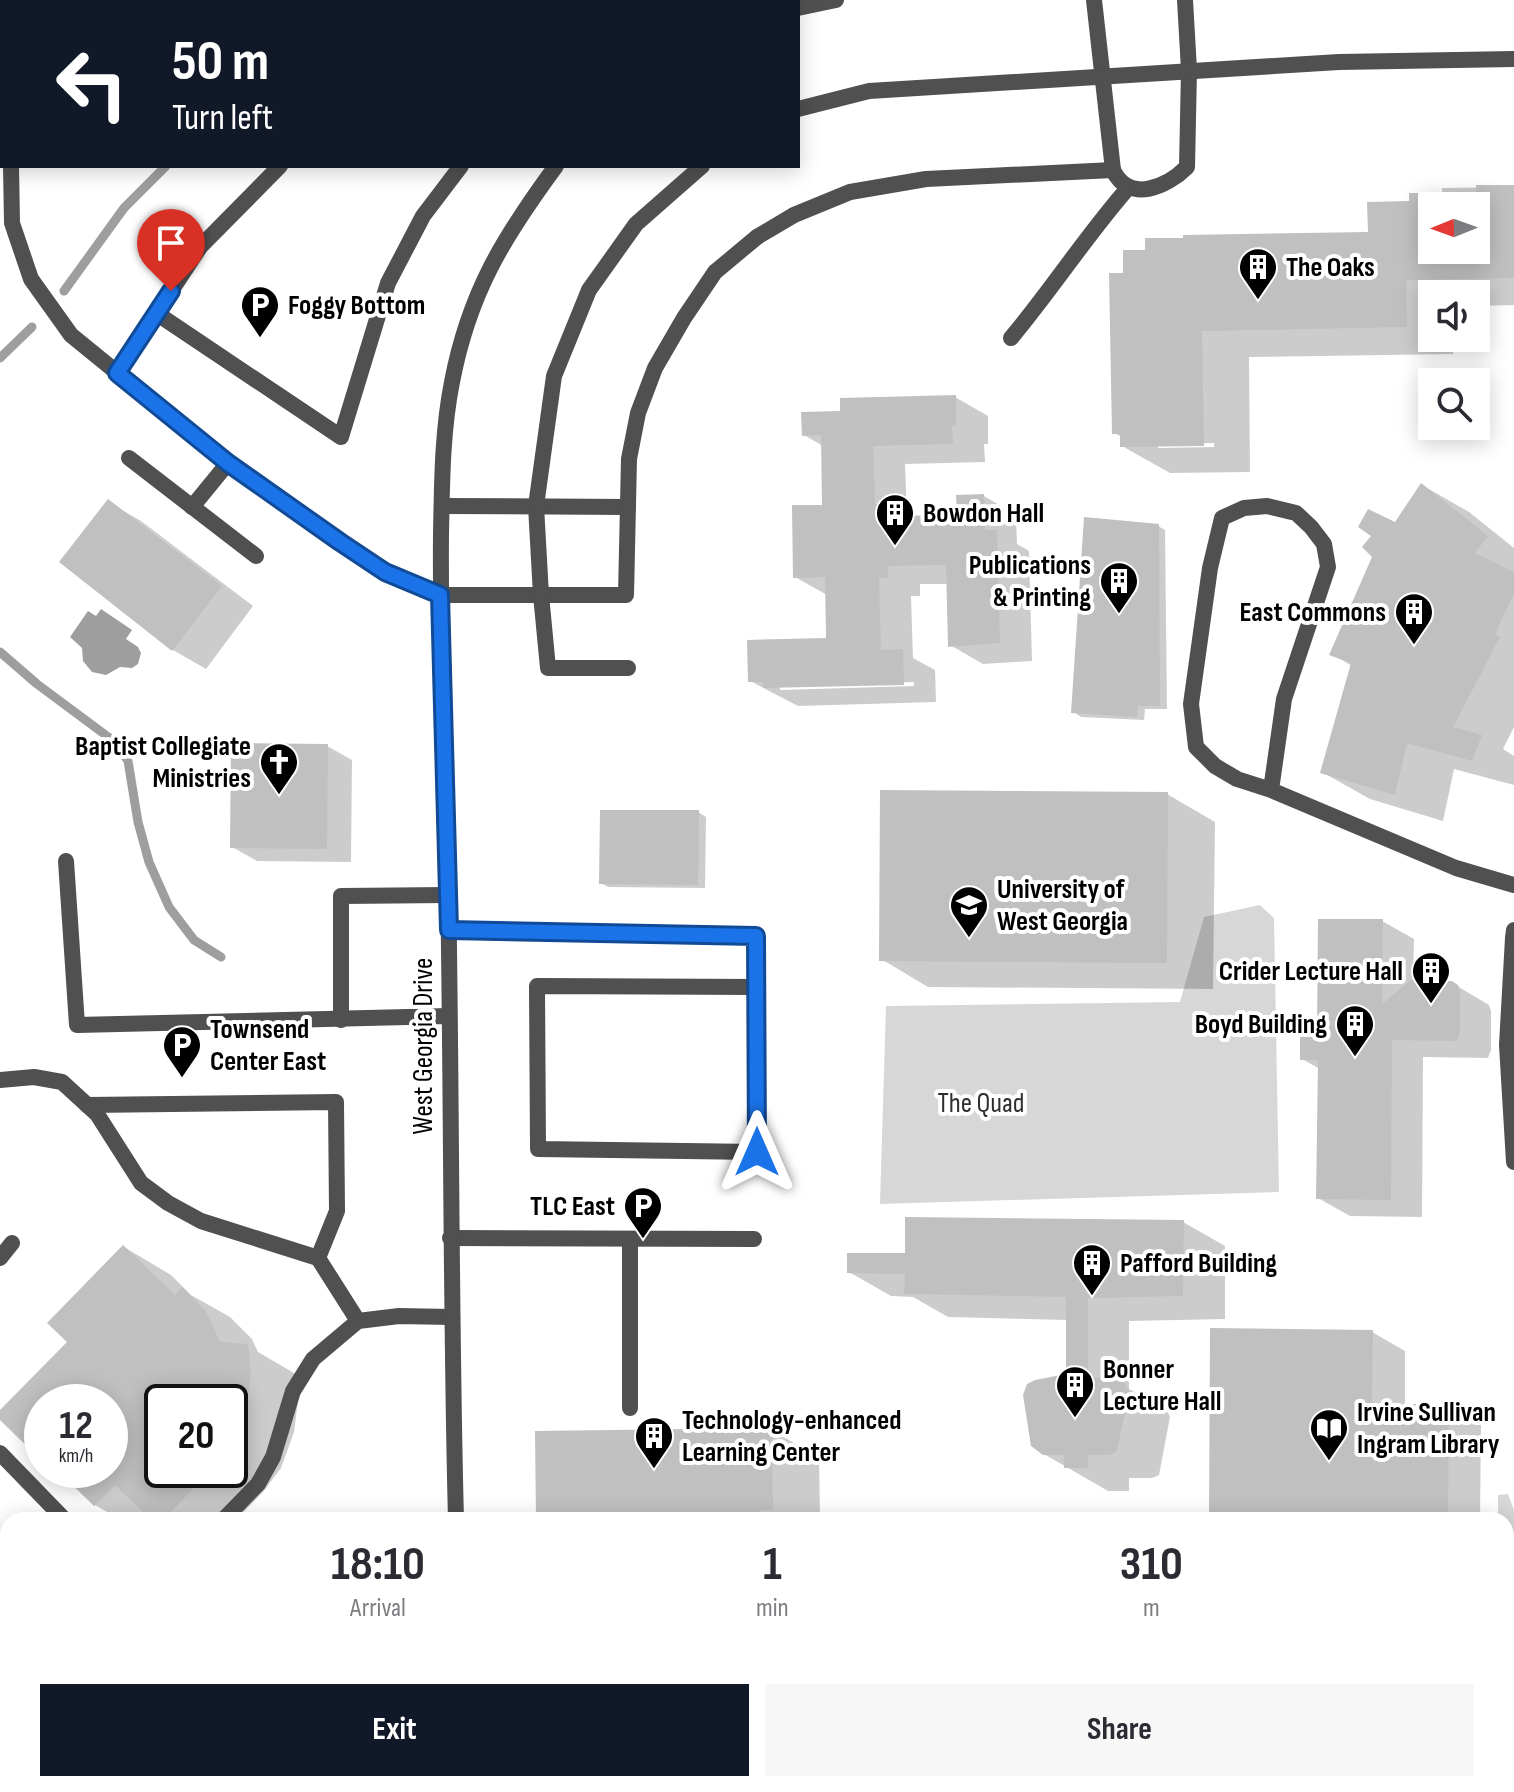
<!DOCTYPE html>
<html lang="en">
<head>
<meta charset="utf-8">
<style>
	:root { --surface:#fff; --page:#f7f7f7; --text:#2b2b33; --muted:#7c7c81; --accent:#111827 }
	body { margin:0; font-family:"Sofia Sans Condensed",sans-serif; background:var(--page); color:var(--text); height:100vh; display:flex; flex-direction:column; font-size:30px; white-space:nowrap }
	* { box-sizing:border-box; margin:0 }
	p { font-size:26px; color:var(--muted) }
	.icon { flex:none; width:44px; height:44px; fill:none; stroke:currentColor; stroke-width:2; stroke-linecap:round; stroke-linejoin:round }
	.map { position:relative; flex:1; overflow:hidden }
	.details { position:absolute; left:0px; top:1512px; width:1514px; height:280px; display:flex; flex-direction:column; background:var(--surface); border-radius:24px 24px 0 0; box-shadow:0 4px 20px #0003 }
	.details>* { flex:none }
	.hud { position:absolute; left:0px; top:0px; width:800px; height:168px; box-shadow:0 4px 20px #0003; background:#111827; color:#fff; overflow:hidden }
	.needle { width:52px; rotate:269deg }
	.tools { position:absolute; left:1418px; top:192px; display:grid; gap:16px }
	.tools a { display:grid; place-items:center; width:72px; height:72px; border-radius:0px; background:var(--surface); box-shadow:0 4px 20px #0003; font-size:40px }
	.speed { position:absolute; left:24px; top:1384px; display:flex; gap:16px; font-size:40px; font-weight:700; text-align:center }
	.speed>* { display:grid; place-content:center; width:104px; height:104px; border-radius:50%; background:var(--surface); box-shadow:0 4px 20px #0003; line-height:1 }
	.speed small { font-size:20px; font-weight:400 }
	.speed .limit { border:4px solid #111; border-radius:12px; background:#fff; color:#111 }
	.pin { position:absolute; display:grid; place-items:center; width:68px; height:68px; color:#fff; margin:-82px -34px; border-radius:50% 50% 50% 0; rotate:-45deg; box-shadow:0 0 8px #0007 }
	.pin .icon { rotate:45deg }
	.me { position:absolute; width:88px; margin:-44px; rotate:0deg; stroke-linejoin:round; filter:drop-shadow(0 0 6px #0008) }
	.turn { display:flex; align-items:center; gap:28px; height:168px; padding:0 40px; font-size:36px }
	.turn .icon { width:104px; height:104px; stroke-width:2.5 }
	.turn b { display:block; font-size:56px; line-height:68px }
	.eta { display:flex; justify-content:space-evenly; align-items:center; height:136px; text-align:center }
	.eta b { font-size:48px; font-weight:700; line-height:56px }
	.button { display:flex; gap:16px; margin-top:auto; padding:16px 40px }
	.button a { flex:1; height:92px; border-radius:0px; background:var(--accent); color:#fff; font-size:32px; font-weight:700; line-height:92px; text-align:center }
	.button a+a { background:var(--page); color:var(--text) }
	.map>svg:first-child { display:block }
	.green { fill:#d7d7d7 }
	.water { fill:#9e9e9e }
	.shadow { fill:#0003; fill-rule:evenodd }
	.lines { fill:none; stroke-linecap:round; stroke-linejoin:round }
	.stream { stroke:#9e9e9e; stroke-width:9 }
	.building { fill:#c0c0c0 }
	.service { stroke:#505050; stroke-width:16 }
	.pedestrian { stroke:#505050; stroke-width:16 }
	.minor { stroke:#505050; stroke-width:16 }
	.tertiary { stroke:#505050; stroke-width:16 }
	.route-casing { stroke:#114b97; stroke-width:20 }
	.route { stroke:#1a73e8; stroke-width:14 }
	.labels { text-anchor:middle; dominant-baseline:central; stroke-width:8; stroke-linejoin:round; paint-order:stroke }
	.poi-label { font-size:28px; font-weight:bold; fill:#000; stroke:#fff; text-anchor:start }
	.street-label { font-size:28px; fill:#000; stroke:#fff }
	.park-label { font-size:28px; fill:#2e2e2e; stroke:#fff }
</style>
</head>
<body>
<div class="map">
<svg width="1514" height="1792" viewBox="0 0 1514 1792">
	<rect width="100%" height="100%" fill="#fff"/>
	<g class="green">
		<path d="M1260,905L1274,918L1279,1192L880,1204L886,1006L1180,1002L1204,917Z"/>
		<path d="M1508,1494L1514,1510V1777L1506,1772V1520H1498V1495Z"/>
	</g>
	<path class="water" d="M101,609L132,630L126,639L138,647L141,653L138,664L132,668L120,667L106,675L92,672L83,661L82,648L70,637L88,611L96,616Z"/>
	<g class="shadow">
		<path d="M1514,187V305L1476,306V294H1432V338H1453V354L1249,357L1250,472L1170,473L1122,446V437L1114,433L1125,275L1370,234L1411,203V195L1442,194V188ZM1432,206H1476V250H1432ZM1214,443V447L1158,448V444Z"/>
		<path d="M955,397L988,416V444H984L985,462L905,464L907,517H959L984,496L1016,515L1017,544L1029,551L1032,661L983,664L950,645L948,584H920V596H911L913,658L935,670L936,702L798,706L750,681L828,640L827,595L795,577L825,506L823,446L804,435L842,413ZM914,682V686L780,690V686Z"/>
		<path d="M1422,485L1469,512L1514,548V727L1503,749L1514,756V785L1454,769L1443,821L1370,799L1322,772L1352,666L1332,654L1396,524Z"/>
		<path d="M108,502L141,521L253,606L206,669L173,650L61,562Z"/>
		<path d="M1158,526L1165,530L1167,709H1145L1144,720L1081,717L1074,712Z"/>
		<path d="M327,746L352,760L351,862L257,861L232,847Z"/>
		<path d="M1167,794L1215,822L1213,989L928,987L881,959Z"/>
		<path d="M698,812L706,817L705,888L608,887L601,883Z"/>
		<path d="M1382,921L1414,939L1413,982L1452,983L1489,1005L1491,1011V1050L1488,1058L1423,1057L1422,1217L1350,1216L1318,1198L1320,1069L1302,1059L1319,1036Z"/>
		<path d="M1183,1222L1225,1246V1319L1129,1321V1389L1167,1410L1170,1417L1159,1475L1152,1478H1129V1491H1108L1037,1450L1068,1376V1320L948,1317L913,1297L891,1296L849,1272L907,1255Z"/>
		<path d="M124,1247L171,1275L191,1295L230,1317L252,1339L258,1352L294,1373L298,1401L294,1432L281,1468L263,1492L236,1520H121L95,1505L59,1470H110V1402H42V1455L0,1417V1413L69,1342ZM162,1402H230V1470H162Z"/>
		<path d="M1372,1332L1405,1351V1406H1449L1481,1425L1480,1520H1211Z"/>
		<path d="M772,1430L819,1458L820,1520H538Z"/>
		<path d="M585,1784H865L877,1792H585Z"/>
		<rect x="887" y="1784" width="254" height="8"/>
	</g>
	<g class="lines">
		<g class="stream">
			<path d="M347,2L349,0"/>
			<path d="M64,291L124,208L166,166"/>
			<path d="M0,358L32,327"/>
			<path d="M0,652L37,684L115,742L128,761L138,822L149,862L169,907L194,940L221,957"/>
		</g>
	</g>
	<g class="building">
		<path d="M1476,185H1514V278L1406,280L1407,327L1202,331L1204,446L1120,447V434H1112L1109,273H1123V250H1145V238H1183V235L1368,232L1367,202L1409,201V193H1432V250H1476Z"/>
		<path d="M956,395V426H952L953,444L873,446L875,504L887,503L888,516L957,515L956,495L984,494L985,530H997L1000,643L948,647L946,565L888,566V578H879L881,650L903,649L904,685L763,688V682H748L747,640L826,638L825,577L793,578L792,505H822L821,435L802,436L801,412L840,411V398Z"/>
		<path d="M1421,483L1488,536L1475,553L1514,572V593L1495,634L1500,637L1453,727L1482,735L1472,761L1407,743L1395,795L1320,773L1351,663L1329,655L1372,557L1362,547L1371,536L1358,527L1368,509L1395,522Z"/>
		<path d="M108,499L222,586L172,651L59,562Z"/>
		<path d="M1084,517L1159,524L1160,706H1138L1137,717L1071,713Z"/>
		<path d="M231,743L328,744L327,849L230,848Z"/>
		<path d="M880,790L1168,792L1167,963L879,961Z"/>
		<path d="M600,810H699L698,885L599,884Z"/>
		<path d="M1318,919H1383L1382,1004L1411,980L1452,981L1458,985L1460,992V1031L1457,1041L1392,1040L1391,1200L1316,1199L1318,1060H1300V1034H1317Z"/>
		<path d="M905,1217L1184,1220L1183,1296L1088,1298V1376L1117,1380L1125,1384L1129,1392L1117,1451L1109,1455H1088V1468H1064V1455H1043L1031,1446L1023,1395L1027,1384L1035,1380L1066,1374V1297L904,1294L905,1274L847,1273V1253H905Z"/>
		<path d="M123,1245L175,1295L182,1287L205,1310L220,1342L248,1344L251,1373L247,1402H162V1470H211L163,1520H151L115,1485L94,1506L57,1470H110V1402H42V1461L0,1420V1410L67,1342L47,1323Z"/>
		<path d="M1210,1328L1373,1330L1372,1404H1449L1448,1520H1209Z"/>
		<path d="M772,1428L773,1510H760L761,1520H536L535,1431Z"/>
	</g>
	<g class="lines">
		<g class="service">
			<path d="M1094,0L1113,170C1129,204 1167,187 1187,167L1189,70L1185,0"/>
			<path d="M798,109L869,91L1339,62L1514,59"/>
			<path d="M156,313L341,437L388,283L423,216L461,166"/>
			<path d="M117,373L200,247L280,166"/>
			<path d="M129,458L256,556"/>
			<path d="M442,506L628,507"/>
			<path d="M192,507L228,463"/>
			<path d="M440,595H626L629,459L638,413L655,368L684,318L715,272L757,237L794,215L850,192L926,179L1113,170"/>
			<path d="M628,668H548L541,595L536,506L554,376L589,290L636,224L702,166"/>
			<path d="M66,861L77,1025L449,1016"/>
			<path d="M449,930L756,936L757,1152L538,1149L537,986L758,987"/>
			<path d="M1513,938L1507,1045L1514,1162"/>
			<path d="M341,1020V896L448,895"/>
			<path d="M0,1080L34,1077L62,1082L97,1114L141,1183L168,1203L201,1221L318,1258L358,1321"/>
			<path d="M87,1105L336,1102L337,1211L318,1258"/>
			<path d="M450,1238L754,1239"/>
			<path d="M630,1239V1408"/>
			<path d="M0,1258L12,1243"/>
			<path d="M0,1453L65,1520"/>
			<path d="M223,1520L258,1484L273,1457L293,1391L313,1359L358,1321L399,1316L451,1317"/>
			<path d="M0,1701L8,1698"/>
			<path d="M203,1784L204,1792"/>
		</g>
		<g class="pedestrian">
			<path d="M1011,338C1052,289 1086,236 1128,188"/>
			<path d="M1271,790L1284,699L1328,567L1324,544L1311,527L1296,513L1267,506L1244,508L1222,518L1210,568L1191,704L1196,747L1215,766L1237,779L1271,790L1456,868L1514,885"/>
		</g>
		<g class="minor">
			<path d="M8,0V2"/>
			<path d="M11,166L12,223L31,279L71,335L228,463L385,572L440,595"/>
			<path d="M1513,938L1514,930"/>
		</g>
		<g class="tertiary">
			<path d="M445,0L446,2"/>
			<path d="M798,8L836,0"/>
			<path d="M456,1520C450,1289 452,1057 447,826C444,729 440,632 441,535C442,484 442,432 452,382C469,293 503,238 556,166"/>
			<path d="M463,1784L464,1792"/>
			<path d="M15,1792L47,1784"/>
		</g>
	</g>
	<g class="lines">
		<g class="route-casing">
			<path id="route" d="M171,291L117,373L228,463L340,542L385,572L440,595L449,930L756,936L757,1152"/>
		</g>
		<use href="#route" class="route"/>
	</g>
	<defs>
		<g id="building-pin" transform="scale(2)"><path d="M0 17L-7.5 6A9.5 9.5 0 1 1 7.5 6Z" fill="#000" stroke="#fff"/><path d="M-4-6H4V6H1V3H-1V6H-4ZM-2.5-4.3h1.7v1.8h-1.7ZM.8-4.3h1.7v1.8H.8ZM-2.5-1h1.7V.8h-1.7ZM.8-1h1.7V.8H.8Z" fill="#fff"/></g>
		<g id="parking-pin" transform="scale(2)"><path d="M0 17L-7.5 6A9.5 9.5 0 1 1 7.5 6Z" fill="#000" stroke="#fff"/><path d="M-3.5-5.5H1a3.5 3.5 0 0 1 0 7H-1V5.5H-3.5ZM-1-3.4V-.6H.8a1.4 1.4 0 0 0 0-2.8Z" fill="#fff"/></g>
		<g id="church-pin" transform="scale(2)"><path d="M0 17L-7.5 6A9.5 9.5 0 1 1 7.5 6Z" fill="#000" stroke="#fff"/><path d="M-1.2-6h2.4v3.5h3.3v2.4h-3.3V6h-2.4V-.1h-3.3v-2.4h3.3Z" fill="#fff"/></g>
		<g id="university-pin" transform="scale(2)"><path d="M0 17L-7.5 6A9.5 9.5 0 1 1 7.5 6Z" fill="#000" stroke="#fff"/><path d="M0-5L7-2L0 1L-7-2ZM-4 1L0 2.5L4 1V4Q0 6-4 4Z" fill="#fff"/></g>
		<g id="library-pin" transform="scale(2)"><path d="M0 17L-7.5 6A9.5 9.5 0 1 1 7.5 6Z" fill="#000" stroke="#fff"/><path d="M-6-4Q-3-5.5-.7-3.5V5Q-3 3-6 4ZM6-4Q3-5.5 .7-3.5V5Q3 3 6 4Z" fill="#fff"/></g>
	</defs>
	<g fill-rule="evenodd">
		<use href="#building-pin" x="1258" y="267"/>
		<use href="#parking-pin" x="260" y="305"/>
		<use href="#building-pin" x="895" y="513"/>
		<use href="#building-pin" x="1119" y="581"/>
		<use href="#building-pin" x="1414" y="612"/>
		<use href="#church-pin" x="279" y="762"/>
		<use href="#university-pin" x="969" y="905"/>
		<use href="#building-pin" x="1431" y="971"/>
		<use href="#building-pin" x="1355" y="1024"/>
		<use href="#parking-pin" x="182" y="1045"/>
		<use href="#parking-pin" x="643" y="1206"/>
		<use href="#building-pin" x="1092" y="1263"/>
		<use href="#building-pin" x="1075" y="1385"/>
		<use href="#library-pin" x="1329" y="1428"/>
		<use href="#building-pin" x="654" y="1436"/>
	</g>
	<g class="labels">
		<g class="poi-label">
			<text x="1286" y="267">The Oaks</text>
			<text x="288" y="305">Foggy Bottom</text>
			<text x="923" y="513">Bowdon Hall</text>
			<text x="1091" y="565" text-anchor="end">Publications<tspan x="1091" dy="32">&amp; Printing</tspan></text>
			<text x="1386" y="612" text-anchor="end">East Commons</text>
			<text x="251" y="746" text-anchor="end">Baptist Collegiate<tspan x="251" dy="32">Ministries</tspan></text>
			<text x="997" y="889">University of<tspan x="997" dy="32">West Georgia</tspan></text>
			<text x="1403" y="971" text-anchor="end">Crider Lecture Hall</text>
			<text x="1327" y="1024" text-anchor="end">Boyd Building</text>
			<text x="210" y="1029">Townsend<tspan x="210" dy="32">Center East</tspan></text>
			<text x="615" y="1206" text-anchor="end">TLC East</text>
			<text x="1120" y="1263">Pafford Building</text>
			<text x="1103" y="1369">Bonner<tspan x="1103" dy="32">Lecture Hall</tspan></text>
			<text x="1357" y="1412">Irvine Sullivan<tspan x="1357" dy="32">Ingram Library</tspan></text>
			<text x="682" y="1420">Technology-enhanced<tspan x="682" dy="32">Learning Center</tspan></text>
		</g>
		<g class="street-label">
			<text transform="translate(423 1046) rotate(-90)">West Georgia Drive</text>
		</g>
		<g class="park-label">
			<text x="981" y="1103">The Quad</text>
		</g>
	</g>
</svg>
<div class="tools">
<a><svg class="needle" viewBox="-14 -14 28 28"><path d="M0-13l5 13h-10z" fill="#e53935"/><path d="M0 13l5-13h-10z" fill="#7c7c81"/></svg></a>
<a><svg class="icon" aria-label="sound" viewBox="0 0 24 24"><path d="M4 9h4l5-4v14l-5-4H4zM17 9q2 3 0 6"/></svg></a>
<a><svg class="icon" aria-label="search" viewBox="0 0 24 24"><circle cx="10" cy="10" r="6"/><path d="M15 15l6 6"/></svg></a>
</div>
<div class="speed"><div>12<small>km/h</small></div><div class="limit">20</div></div>
<div class="pin" style="left:171px;top:291px;background:#d93025"><svg class="icon" aria-label="arrive" viewBox="0 0 24 24"><path d="M6 21V4h12l-3 4 3 4H6"/></svg></div>
<svg class="me" style="left:757px;top:1152px" viewBox="-20 -20 40 40"><path d="M0-17L14 15 0 8-14 15z" fill="#1a73e8" stroke="#fff" stroke-width="4"/></svg>
<div class="hud">
<div class="turn"><svg class="icon" aria-label="left" viewBox="0 0 24 24"><path d="M17 20v-9H6M10 6l-5 5 5 5"/></svg><div><b>50 m</b>Turn left</div></div>
</div>
<section class="details">
<div class="eta">
<div><b>18:10</b><p>Arrival</p></div>
<div><b>1</b><p>min</p></div>
<div><b>310</b><p>m</p></div>
</div>
<div class="button"><a>Exit</a><a>Share</a></div>
</section>
</div>
</body>
</html>
